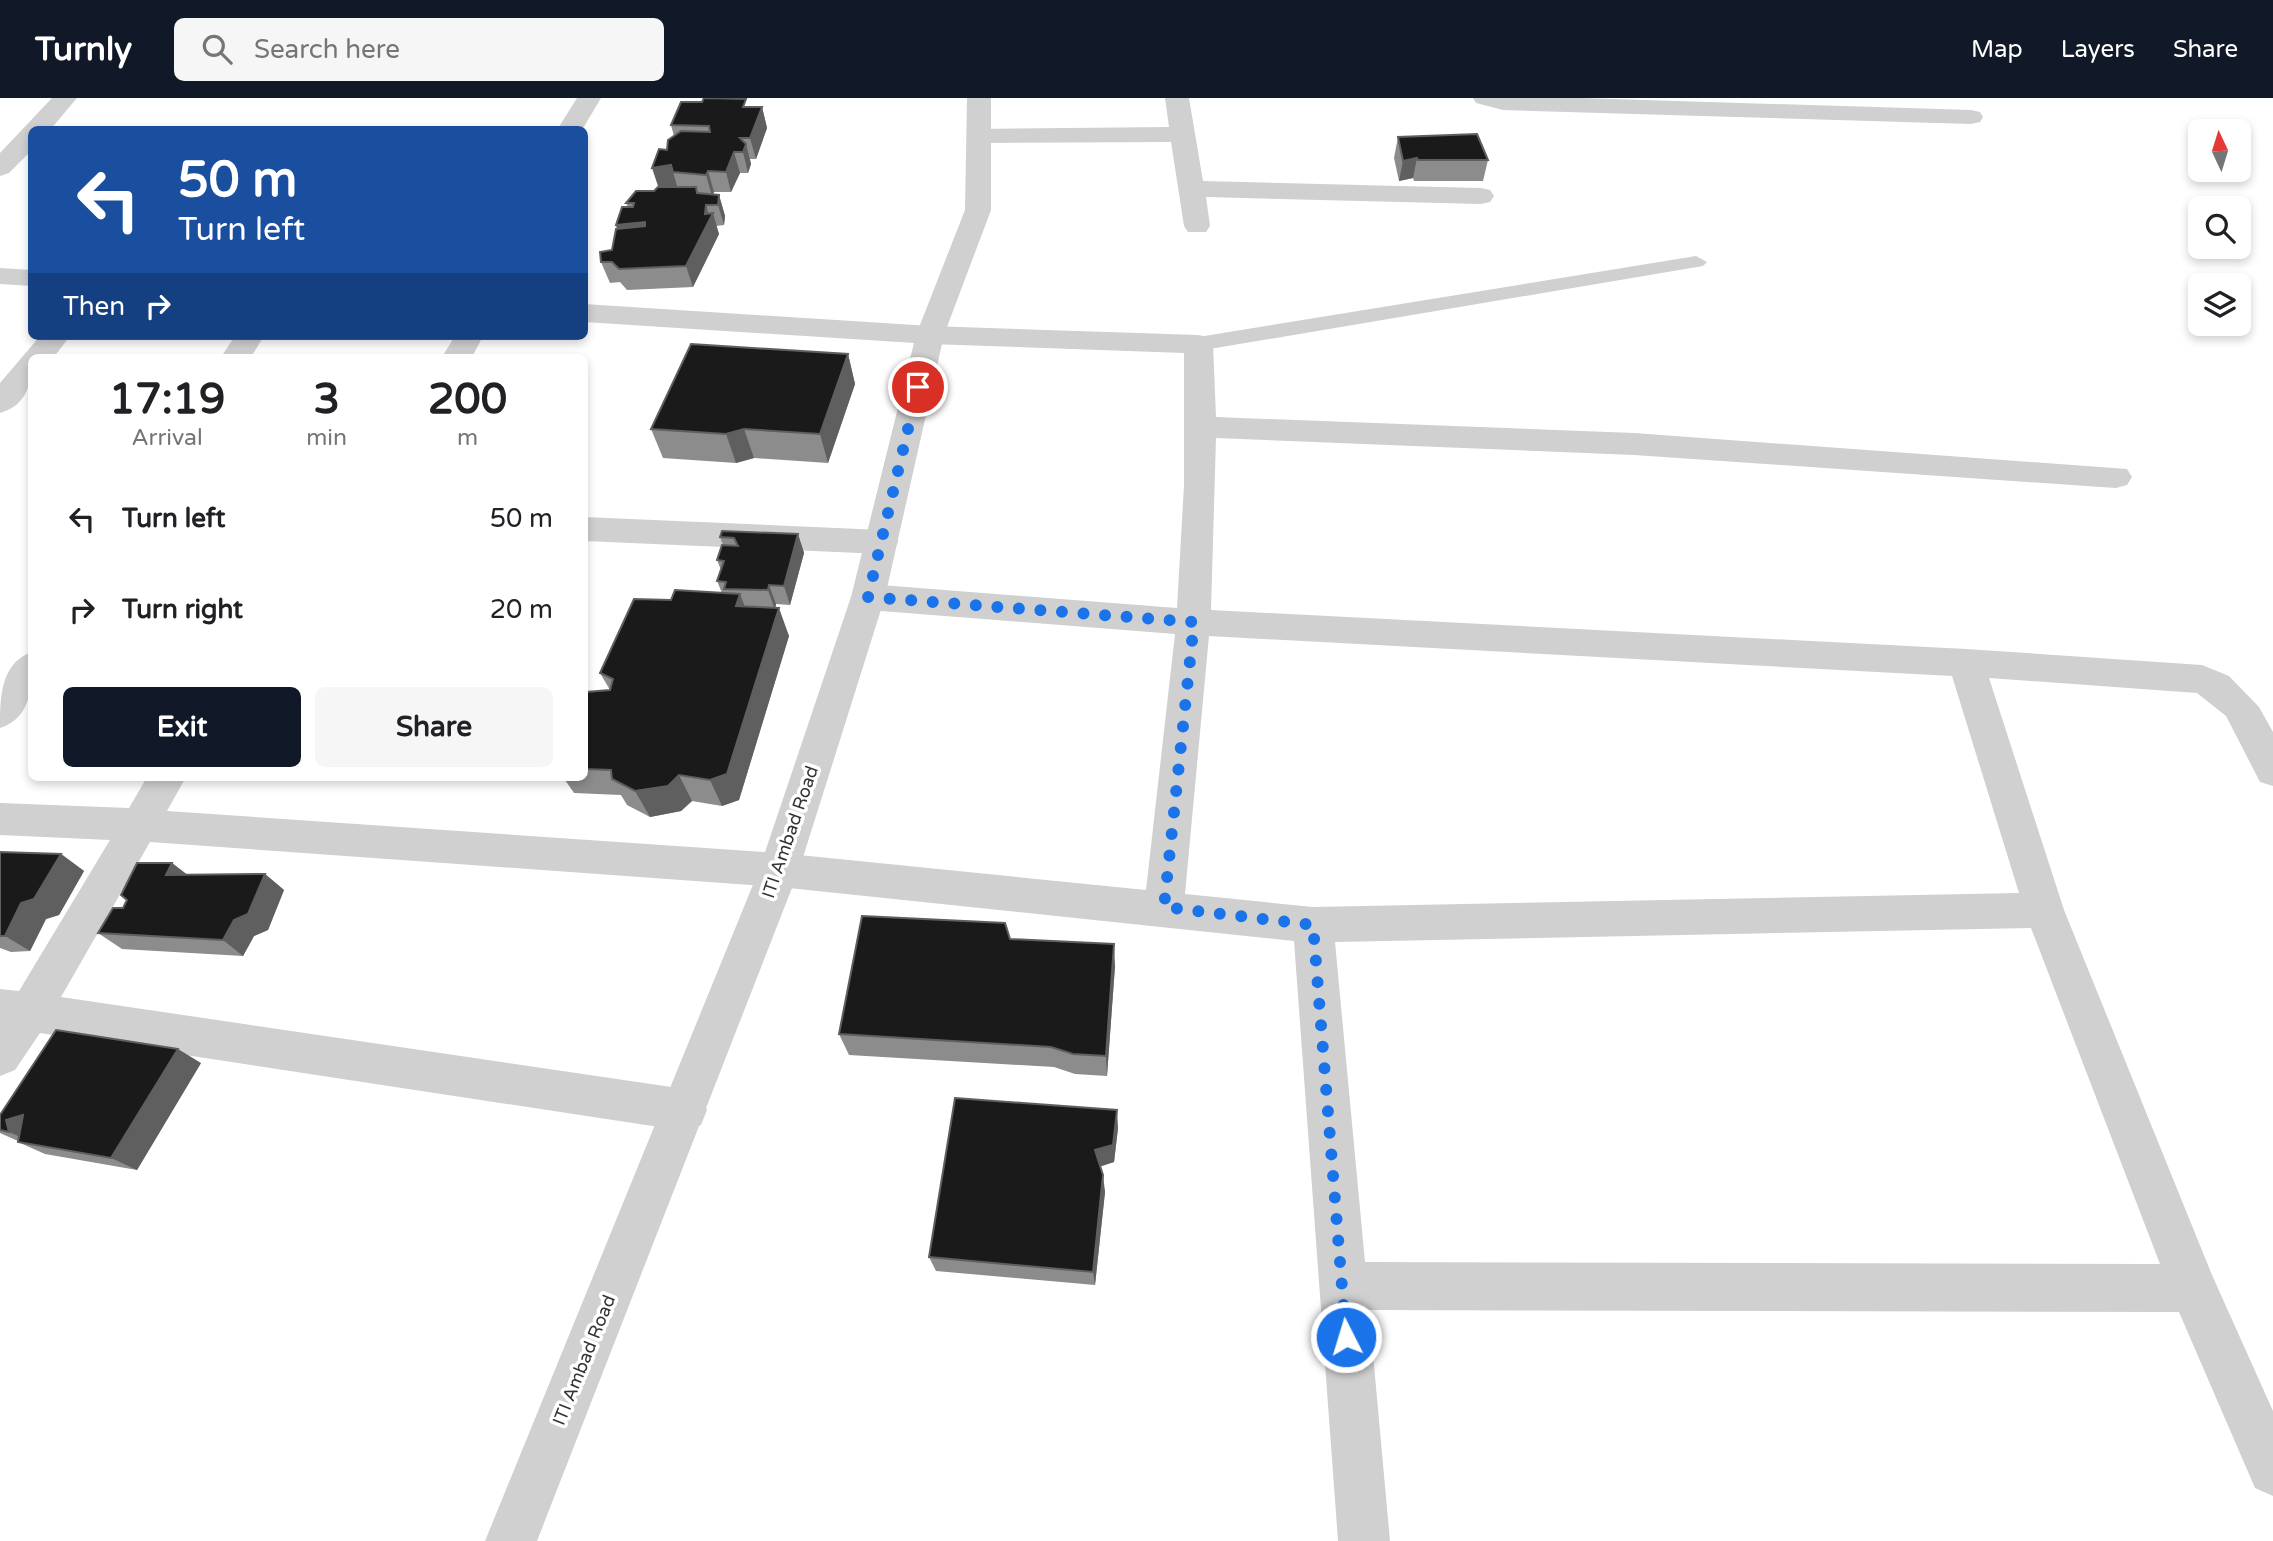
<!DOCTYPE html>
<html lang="en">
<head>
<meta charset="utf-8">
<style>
	:root { --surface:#fff; --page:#f6f6f6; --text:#202124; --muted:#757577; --accent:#111827 }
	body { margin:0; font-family:"Varela Round",sans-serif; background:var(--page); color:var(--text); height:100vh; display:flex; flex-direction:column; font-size:26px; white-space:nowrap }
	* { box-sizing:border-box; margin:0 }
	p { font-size:23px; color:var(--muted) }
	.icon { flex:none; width:38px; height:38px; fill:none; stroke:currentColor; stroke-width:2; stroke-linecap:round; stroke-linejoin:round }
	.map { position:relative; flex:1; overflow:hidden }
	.details { position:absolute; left:28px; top:256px; width:560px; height:427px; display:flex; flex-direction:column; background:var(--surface); border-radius:10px; box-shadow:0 4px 10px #0003 }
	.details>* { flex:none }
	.top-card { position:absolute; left:28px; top:28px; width:560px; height:214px; border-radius:10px; box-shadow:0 4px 10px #0003; background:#1a4fa0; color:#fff; overflow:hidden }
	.needle { width:46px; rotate:356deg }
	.tools { position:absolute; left:2188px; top:21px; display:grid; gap:14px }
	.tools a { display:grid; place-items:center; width:63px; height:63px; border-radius:10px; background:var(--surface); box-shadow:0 4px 10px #0003; font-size:35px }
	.pin { position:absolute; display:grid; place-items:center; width:60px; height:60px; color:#fff; margin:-30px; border:4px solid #fff; border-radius:50%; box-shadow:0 2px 7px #0007 }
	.me { position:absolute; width:77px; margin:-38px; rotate:355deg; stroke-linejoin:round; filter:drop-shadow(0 0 5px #0008) }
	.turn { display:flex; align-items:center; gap:24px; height:147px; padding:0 35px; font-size:32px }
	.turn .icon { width:91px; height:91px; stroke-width:2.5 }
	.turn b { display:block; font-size:49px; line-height:60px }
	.then { display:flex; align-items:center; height:66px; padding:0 35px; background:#0003; gap:14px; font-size:26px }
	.eta { display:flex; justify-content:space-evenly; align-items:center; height:119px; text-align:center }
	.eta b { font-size:42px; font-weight:800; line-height:49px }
	.cta { display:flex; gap:14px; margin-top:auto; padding:14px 35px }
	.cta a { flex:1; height:80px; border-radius:10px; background:var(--accent); color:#fff; font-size:28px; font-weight:800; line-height:80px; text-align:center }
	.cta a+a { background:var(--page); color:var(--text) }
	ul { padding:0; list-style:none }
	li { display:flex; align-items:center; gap:21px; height:91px; padding:0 35px }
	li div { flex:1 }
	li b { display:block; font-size:26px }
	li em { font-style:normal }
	header { display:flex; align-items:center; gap:42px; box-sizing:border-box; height:98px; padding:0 35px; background:var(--accent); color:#fff }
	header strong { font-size:33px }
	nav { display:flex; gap:38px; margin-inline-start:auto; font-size:24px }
	.search { width:490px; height:63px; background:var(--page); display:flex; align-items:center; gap:18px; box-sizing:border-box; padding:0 24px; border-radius:10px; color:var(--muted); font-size:26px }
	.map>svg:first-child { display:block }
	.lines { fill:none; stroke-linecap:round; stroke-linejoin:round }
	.service { fill:#d0d0d0; fill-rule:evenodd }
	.minor { fill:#d0d0d0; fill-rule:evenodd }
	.tertiary { fill:#d0d0d0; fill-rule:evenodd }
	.wall { fill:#8c8c8c }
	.shaded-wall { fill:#5f5f5f }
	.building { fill:#1a1a1a; stroke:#5f5f5f; stroke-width:2 }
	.route { stroke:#1a73e8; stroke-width:12; stroke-dasharray:0 21.6 }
	.labels { text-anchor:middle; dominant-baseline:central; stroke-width:7; stroke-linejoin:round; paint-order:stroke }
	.street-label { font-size:18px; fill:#333; stroke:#fff }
</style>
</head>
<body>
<header>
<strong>Turnly</strong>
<div class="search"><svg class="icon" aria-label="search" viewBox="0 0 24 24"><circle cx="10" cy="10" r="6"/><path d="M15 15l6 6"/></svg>Search here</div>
<nav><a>Map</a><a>Layers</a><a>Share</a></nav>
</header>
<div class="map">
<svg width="2273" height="1443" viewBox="0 0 2273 1443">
	<rect width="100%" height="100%" fill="#fff"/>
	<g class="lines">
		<path class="service" d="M1696,158L1707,164L1703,168L1198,253L1190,251L1187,246L1190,241L1198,239Z"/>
		<g class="minor">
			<path d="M52,0H77L50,32H32V52L9,75L0,78V55Z"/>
			<path d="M577,0H601L582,32H557Z"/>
			<path d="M1165,0H1189L1203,83L1481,90L1490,92L1494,98L1490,104L1481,106L1206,99L1210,128L1206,134H1188L1184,128L1171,44L979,45L970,43L967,38L970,33L979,31L1169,29Z"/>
			<path d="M1473,0H1580L1971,12L1980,14L1983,19L1980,24L1971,26L1503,12L1476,5Z"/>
			<path d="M0,170L32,172V188L0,186Z"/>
			<path d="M584,206L930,228L1198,237L1208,239L1213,246L1216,319L1634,335L2127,371L2132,379L2127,387L2116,390L1634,357L1216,340L1211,512L1966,551L2202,567L2229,578L2259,609L2273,634V688L2260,684L2226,618L2197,595L1989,580L2064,812L2212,1177L2273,1313V1398L2255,1390L2179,1214L1369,1212L1390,1443H1338L1294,843L779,789L150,744L61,899L685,991L701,997L707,1012L701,1027L685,1033L40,935L15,972L0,978V891L19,893L110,742L0,737V705L129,710L147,679H186L167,713L779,755L1146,792L1175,536L868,512L856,508L851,499L856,490L868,486L1177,510L1184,387V255L930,246L584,224ZM1209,538L1952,578L2019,795L1313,809L1185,796ZM2031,830L2160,1166L1365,1164L1335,844Z"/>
			<path d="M40,238H70L54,259H32C32,284 28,307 0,315V285Z"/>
			<path d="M235,238H264L251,259H221Z"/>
			<path d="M455,238H483L472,259H442Z"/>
			<path d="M584,419L882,432L894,436L898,444L894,452L882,456L584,443Z"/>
			<path d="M32,554C32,584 34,619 0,630C0,601 0,565 32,554Z"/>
		</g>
		<path class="tertiary" d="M967,0H991V112L944,237L885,499L799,772L537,1443H485L759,772L851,499L916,237L965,112Z"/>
	</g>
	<g class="wall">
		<path d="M748,9H762L767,30L756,61H750L751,66L748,75H740L731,94H714L713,96L719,97L725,118L724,127L716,128L719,136L693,189L627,192L620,184L610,185L601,164L612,152L617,131L616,127L628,109L626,105L654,93L658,89L667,52L674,38L671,27Z"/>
		<path d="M1398,39L1488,62L1483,83H1414L1413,80L1399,83L1394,60Z"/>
		<path d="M848,256L855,286L828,365L754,360L736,365L663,360L651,331Z"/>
		<path d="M798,436L804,455L790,507L776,506L775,510L789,538L739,702L722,708L692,703L681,713L650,719L627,707L621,697L574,695L563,679H584V601L610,592L600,575L671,502L722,495L717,483L721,472L717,462L723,447L720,439Z"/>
		<path d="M0,754L61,756L84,773L59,817L46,821L30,853L11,854L0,850Z"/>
		<path d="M172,765L187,777L265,776L284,792L268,832L254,838L243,858L122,851L98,835L123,810Z"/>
		<path d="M1010,841L1115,868L1107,978L1075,976L1054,969L849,957L839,936Z"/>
		<path d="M201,965L137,1072L45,1056L18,1044V1043L0,1035V1017Z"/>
		<path d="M1118,1030L1114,1064L1100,1068L1105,1094L1095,1187L936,1173L929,1159Z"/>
	</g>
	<g class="shaded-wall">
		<path d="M762,9L767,30L756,61L750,40Z"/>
		<path d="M746,46L751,66L748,75L743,54Z"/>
		<path d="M734,54L740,75L731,94L726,74Z"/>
		<path d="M1417,60L1413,80L1399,83L1403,63Z"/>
		<path d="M671,67L677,88L659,91L652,70Z"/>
		<path d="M708,73L714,94L712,98L706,77Z"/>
		<path d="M719,97L725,118L724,127L718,107Z"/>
		<path d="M706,107L710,121L713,115L719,136L693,189L686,168L705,116Z"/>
		<path d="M645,124L652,144L623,148L616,127Z"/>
		<path d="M848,256L855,286L828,365L820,336Z"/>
		<path d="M744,331L754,360L736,365L726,336Z"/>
		<path d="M798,436L804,455L790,507L784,488Z"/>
		<path d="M769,487L776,506L775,512L768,492Z"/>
		<path d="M740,496L751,524L736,508Z"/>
		<path d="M779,510L789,538L739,702L722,708L710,682Z"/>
		<path d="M679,677L692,703L681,713L650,719L635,693Z"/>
		<path d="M61,756L84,773L59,817L46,821L30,853L5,838L21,805Z"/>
		<path d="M172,765L193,781L166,777Z"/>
		<path d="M265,776L284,792L268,832L254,838L243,858L223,842L234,822Z"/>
		<path d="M1114,846L1115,868L1107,978L1106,958Z"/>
		<path d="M178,951L201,965L137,1072L111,1060Z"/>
		<path d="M1117,1012L1118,1030L1114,1064L1096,1070L1095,1052Z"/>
		<path d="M23,1017L36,1046L9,1034L6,1022Z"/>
		<path d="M1103,1077L1105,1094L1095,1187L1093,1174Z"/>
	</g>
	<g class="building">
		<path d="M704,0L746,1L743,9H762L750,40H740L746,46L743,54H734L726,74L708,73L706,77L673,74L671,67L652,70L659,51L667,52L668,42L681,33L710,34L709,28L671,27L681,4H702Z"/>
		<path d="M1477,36L1488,62H1418L1417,60L1403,63L1398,39Z"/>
		<path d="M658,89H696L697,95L719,97L718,107H706L705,116L713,115L686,168L619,171L612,164H601L600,154L612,152L616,131L645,128V124L616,127L622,109H633L634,105H626L636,93H654Z"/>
		<path d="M691,246L848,256L820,336L744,331L726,336L651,331Z"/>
		<path d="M722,433L798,436L784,488L769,487L768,492L724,491L726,484L717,483L724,463L717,462L722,447L738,448L734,440L720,439Z"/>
		<path d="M675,492L740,496L736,508L779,510L727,676L710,682L679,677L668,688L635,693L612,681L611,672L584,671V601L586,594L610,592L613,581L600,575L634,501L671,502Z"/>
		<path d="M0,754L61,756L34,801L21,805L5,838H0Z"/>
		<path d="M137,765H172L166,777L265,776L248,816L234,822L223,842L98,835L113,810H123L127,802L121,797Z"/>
		<path d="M862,818L1005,825L1010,841L1114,846L1106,958L1073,956L1051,949L839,936Z"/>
		<path d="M56,932L178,951L111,1060L18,1044L23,1017L6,1022L9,1034L0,1032V1017Z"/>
		<path d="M955,1000L1117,1012L1113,1047L1095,1052L1103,1077L1093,1174L929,1159Z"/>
	</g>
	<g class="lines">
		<path class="route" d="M918,289L868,499L1194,524L1164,809L1313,827L1346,1239"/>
	</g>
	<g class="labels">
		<g class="street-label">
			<text transform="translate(790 734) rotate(-71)">ITI Ambad Road</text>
			<text transform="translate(584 1262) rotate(-68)">ITI Ambad Road</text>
		</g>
	</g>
</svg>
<div class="tools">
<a><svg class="needle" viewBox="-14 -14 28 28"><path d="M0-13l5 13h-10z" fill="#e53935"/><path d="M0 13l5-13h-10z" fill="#757577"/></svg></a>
<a><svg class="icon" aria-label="search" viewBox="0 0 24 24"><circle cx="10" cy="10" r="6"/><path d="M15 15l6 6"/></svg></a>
<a><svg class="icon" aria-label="layers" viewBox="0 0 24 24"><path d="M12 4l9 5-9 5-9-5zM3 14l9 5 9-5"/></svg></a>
</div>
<div class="pin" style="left:918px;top:289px;background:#d93025"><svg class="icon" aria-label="arrive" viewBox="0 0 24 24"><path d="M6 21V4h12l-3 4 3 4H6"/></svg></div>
<svg class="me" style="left:1346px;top:1239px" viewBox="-20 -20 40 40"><circle r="17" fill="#1a73e8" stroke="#fff" stroke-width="3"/><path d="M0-11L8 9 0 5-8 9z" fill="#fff"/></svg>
<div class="top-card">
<div class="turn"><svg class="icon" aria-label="left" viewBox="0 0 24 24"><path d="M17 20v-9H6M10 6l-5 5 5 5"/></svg><div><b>50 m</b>Turn left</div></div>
<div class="then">Then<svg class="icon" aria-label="right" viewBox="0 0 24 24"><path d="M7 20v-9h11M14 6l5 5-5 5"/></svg></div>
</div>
<section class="details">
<div class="eta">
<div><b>17:19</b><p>Arrival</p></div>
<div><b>3</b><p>min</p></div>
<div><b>200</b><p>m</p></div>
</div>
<ul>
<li><svg class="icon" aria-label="left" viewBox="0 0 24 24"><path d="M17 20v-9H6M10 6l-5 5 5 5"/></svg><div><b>Turn left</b></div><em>50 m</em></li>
<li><svg class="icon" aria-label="right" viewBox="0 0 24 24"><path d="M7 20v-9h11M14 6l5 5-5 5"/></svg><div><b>Turn right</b></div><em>20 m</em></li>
</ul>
<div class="cta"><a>Exit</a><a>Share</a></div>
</section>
</div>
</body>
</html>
